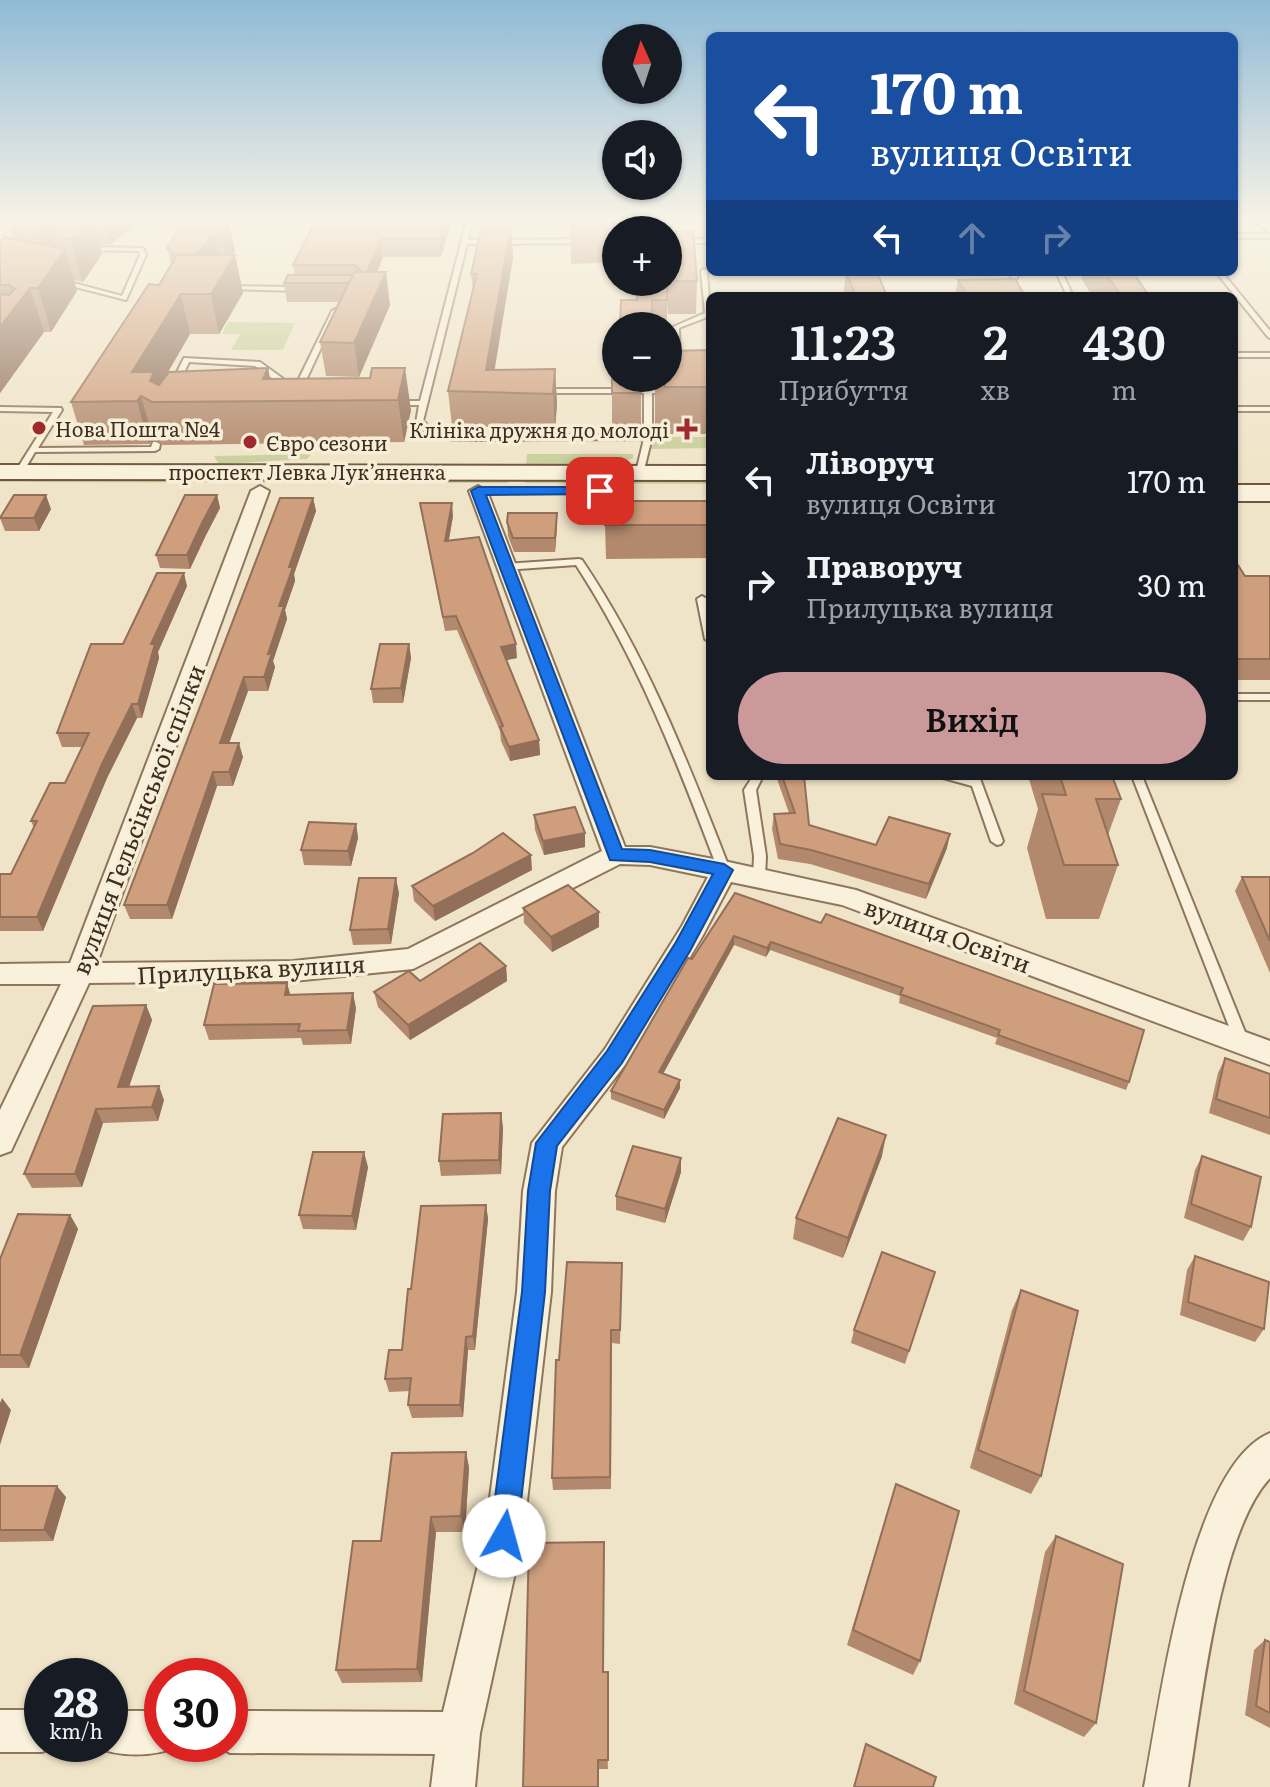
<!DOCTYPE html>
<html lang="uk">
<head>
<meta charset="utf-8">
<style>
	:root { --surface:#171b24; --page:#242831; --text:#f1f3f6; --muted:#9ea1a6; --accent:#cc999b }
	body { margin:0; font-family:Literata,serif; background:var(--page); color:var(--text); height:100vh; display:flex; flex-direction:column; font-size:30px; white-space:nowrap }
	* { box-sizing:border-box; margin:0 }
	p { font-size:26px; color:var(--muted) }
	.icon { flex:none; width:44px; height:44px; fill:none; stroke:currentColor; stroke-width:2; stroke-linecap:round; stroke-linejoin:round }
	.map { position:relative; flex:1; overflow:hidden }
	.panel { position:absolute; left:706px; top:292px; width:532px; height:488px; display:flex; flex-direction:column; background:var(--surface); border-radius:12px; box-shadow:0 2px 6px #0004 }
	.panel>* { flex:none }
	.banner { position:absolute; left:706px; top:32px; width:532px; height:244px; border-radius:12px; box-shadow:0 2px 6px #0004; background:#1a4fa0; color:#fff; overflow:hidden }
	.needle { width:52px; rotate:357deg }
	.fabs { position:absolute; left:602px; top:24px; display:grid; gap:16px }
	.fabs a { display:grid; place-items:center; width:80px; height:80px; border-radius:50%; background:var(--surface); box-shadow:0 2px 6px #0004; font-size:40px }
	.speed { position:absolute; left:24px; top:1658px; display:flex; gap:16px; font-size:40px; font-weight:700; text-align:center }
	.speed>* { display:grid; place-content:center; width:104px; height:104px; border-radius:50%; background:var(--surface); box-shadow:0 2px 6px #0004; line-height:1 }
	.speed small { font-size:20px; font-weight:400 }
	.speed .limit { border:12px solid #d22; background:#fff; color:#111 }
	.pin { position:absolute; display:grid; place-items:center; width:68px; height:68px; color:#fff; margin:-34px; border-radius:16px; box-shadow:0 4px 12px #0006 }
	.me { position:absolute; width:88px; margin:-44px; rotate:7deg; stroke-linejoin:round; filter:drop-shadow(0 0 6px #0008) }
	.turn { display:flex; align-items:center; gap:28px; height:168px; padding:0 32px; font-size:36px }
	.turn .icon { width:104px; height:104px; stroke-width:2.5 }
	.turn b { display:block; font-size:56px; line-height:68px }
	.lanes { display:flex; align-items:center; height:76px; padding:0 32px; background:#0003; justify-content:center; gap:40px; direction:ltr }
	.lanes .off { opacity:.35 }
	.eta { display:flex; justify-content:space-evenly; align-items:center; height:136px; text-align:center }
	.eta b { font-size:48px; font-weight:600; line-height:56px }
	.primary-button { display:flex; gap:16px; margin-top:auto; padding:16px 32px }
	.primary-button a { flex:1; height:92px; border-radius:48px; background:var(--accent); color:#111; font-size:32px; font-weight:600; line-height:92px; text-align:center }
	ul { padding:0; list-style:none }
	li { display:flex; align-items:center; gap:24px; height:104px; padding:0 32px }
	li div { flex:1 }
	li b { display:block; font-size:30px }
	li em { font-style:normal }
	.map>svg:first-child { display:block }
	.green { fill:#c9cf9b }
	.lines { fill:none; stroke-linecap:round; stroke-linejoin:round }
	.lane-casing { stroke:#8d765c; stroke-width:4 }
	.street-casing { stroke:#8d765c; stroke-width:4 }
	.secondary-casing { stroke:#6f573f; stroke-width:4 }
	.lane { fill:#faf1dc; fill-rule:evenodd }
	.street { fill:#faf1dc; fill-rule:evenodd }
	.secondary { fill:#faf1dc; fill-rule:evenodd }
	.wall { fill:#b2896c }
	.shaded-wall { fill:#916f58 }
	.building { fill:#cf9f7d; stroke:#916f58; stroke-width:2 }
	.route { fill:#1a73e8; stroke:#114b97; stroke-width:2 }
	.poi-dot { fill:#9e2a2b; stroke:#f7eed8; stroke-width:3 }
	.labels { text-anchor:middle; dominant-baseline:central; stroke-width:7; stroke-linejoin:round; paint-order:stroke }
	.far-poi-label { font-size:20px; fill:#3d2e20; stroke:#f7eed8; text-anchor:start }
	.far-street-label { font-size:20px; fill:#3d2e20; stroke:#f7eed8 }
	.street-label { font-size:24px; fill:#3d2e20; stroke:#f7eed8 }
</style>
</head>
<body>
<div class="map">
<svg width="1270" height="1787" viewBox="0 0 1270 1787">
	<rect width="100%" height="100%" fill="#f0e4c8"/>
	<g class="green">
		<path d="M228,322L295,323L283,350H231L240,334H222Z"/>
		<path d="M650,437H710V448L650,449Z"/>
		<path d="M311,454L307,459L219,464L214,456Z"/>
		<path d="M527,454H633V458L614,465H526Z"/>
		<path d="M0,478L508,479V483L0,482Z"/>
		<path d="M526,479L710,480V484L525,483Z"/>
	</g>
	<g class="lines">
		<g class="lane-casing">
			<g id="lane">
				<path d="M467,220H473L468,240L616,239V243L467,244L423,421L433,430L453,436L644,435V393H542L538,391L542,389H647L672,381V385L661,389H674V393H652V437L643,474L636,472L644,439L453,440L427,434L416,423L419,405H391V401H420Z"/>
				<rect x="1234" y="234" width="36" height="4"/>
				<rect x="668" y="239" width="42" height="4"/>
				<path d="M86,247L143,248L146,255L126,300L60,283L59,282L62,280L122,296L140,255L139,251L84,250Z"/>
				<path d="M704,269L707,271L710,316L679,328L680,365L673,367V327L705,313L701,271Z"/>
				<path d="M1013,272H1019L1010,296H1004Z"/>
				<path d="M1056,272H1062L1073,296H1067Z"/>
				<path d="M1216,272H1222L1270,331V338L1268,337Z"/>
				<path d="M226,286L300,287L303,289L300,291L224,289V287Z"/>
				<path d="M335,309L338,311L301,391L294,393L293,391L332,311Z"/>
				<rect x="1234" y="353" width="36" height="4"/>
				<path d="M184,358L260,362L293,386L286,388L255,366L189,362L177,388H171L170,386Z"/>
				<path d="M0,407L61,408L62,410L38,448L151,447L153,442H156L160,444L159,449L155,451L35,452L22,474H16L15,472L53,412L0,411Z"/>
				<rect x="1234" y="407" width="36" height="4"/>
				<path d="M579,559L582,560C647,656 688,762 730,870L728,873H720L718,870C678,764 638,660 576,565L505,570L500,567L505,564Z"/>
				<path d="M702,596L707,599L710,615V642L705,639L697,599Z"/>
				<rect x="1234" y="694" width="36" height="6"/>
				<path d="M753,776H763L756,790L766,856L765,878L759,882L753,878L754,856L744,790Z"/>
				<path d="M942,776L969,778V776H979L1003,841L1001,844L997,845L991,841L972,786L943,778Z"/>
				<path d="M1132,776H1142L1249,1042L1247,1046L1242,1047L1237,1046L1235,1042Z"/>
			</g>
		</g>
		<g class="street-casing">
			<g id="street">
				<path d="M260,486L269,491L97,963L293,961L408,949L602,851L469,491L478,486L487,491L625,847H650L724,861L856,890L1270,1041V1065L842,905L731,882L702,937L625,1065L562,1147L555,1191L551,1292L523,1536L480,1733L475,1787H431L435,1754L230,1753L214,1744H230V1711L443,1712L485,1536L517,1292L523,1191L532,1143L605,1049L682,926L708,877L650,865L620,864L413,969L293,981L89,983L11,1151L0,1155V1110L61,984H0V964L70,963L251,491Z"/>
				<path d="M1270,1433V1478C1218,1533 1201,1709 1188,1787H1144C1160,1706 1189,1466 1270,1433Z"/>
				<path d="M0,1710H42V1744L57,1746L42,1752H0Z"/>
				<path d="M110,1711H162V1744H178L177,1747C153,1757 119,1757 95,1747L94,1744H110Z"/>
			</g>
		</g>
		<g class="secondary-casing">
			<g id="secondary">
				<path d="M1253,220H1270V233Z"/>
				<path d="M0,465L710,466V480L0,479Z"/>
				<rect x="1234" y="485" width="36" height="16"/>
			</g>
		</g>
		<use href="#lane" class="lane"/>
		<use href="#street" class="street"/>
		<use href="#secondary" class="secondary"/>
	</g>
	<g class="wall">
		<path d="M17,220H137L138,223L111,244L100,245L102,254L83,282L74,280L77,291L51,332H44L0,393V242L14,239L10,228Z"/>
		<path d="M316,220H452L441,257H383L377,272L390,305L359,377L326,376L320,342L340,302H287L284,283L295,275L293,265Z"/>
		<path d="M558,220H638V230H616V262L571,264L570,222H558Z"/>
		<path d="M229,223L235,251L232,255H235L243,293L219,334H190L165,377L268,368L270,379L370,378L411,410L404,442L163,445L153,439L149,444L84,445L71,402L159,285L171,264L167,248Z"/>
		<path d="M668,232L697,281L696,314H668L667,302V326H620L637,300L638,282H668Z"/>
		<path d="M513,257L494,370L555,369L557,404L555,429L452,426L448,391L473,292L471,274Z"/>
		<path d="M846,272H877L887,296H843Z"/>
		<path d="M1083,272H1133L1149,296H1092L1081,278Z"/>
		<path d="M958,280L1025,296H955Z"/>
		<path d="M710,350V434H664V428H655V378Z"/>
		<path d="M612,370L616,378H651V384L641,385V428L612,429Z"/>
		<path d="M217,495L220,508L206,535L190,569L160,568L156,555Z"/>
		<path d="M313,498L316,511L294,574L295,581L285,610L287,619L273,661L275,667L268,691H248L229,743L243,757L233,786H217L172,919H130L124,905Z"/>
		<path d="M710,501V558L606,559L605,525Z"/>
		<path d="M420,503L453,516L449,540L517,658L506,660L539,740L540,755L510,761L501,741L500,731L457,630L445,631Z"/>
		<path d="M51,509L39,531H5L0,518Z"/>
		<path d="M557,513V526L555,552H514L508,536L507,522Z"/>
		<path d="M1234,559L1245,576H1270V680H1234Z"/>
		<path d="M187,586L158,652L159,658L142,718H137L107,778L43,931H0V874H11L34,828L31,821L65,783L83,747H62L57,733L123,644Z"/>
		<path d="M409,644L411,658L403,703H373L371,689Z"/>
		<path d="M776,776H804L809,825L876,845L947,848L926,899L810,864L778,859L772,829L774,814L789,813Z"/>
		<path d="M1028,776H1112L1121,799L1108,835L1118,865L1099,919H1046L1027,848L1038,809Z"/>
		<path d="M534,815L585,833V847L544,855L535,830Z"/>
		<path d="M356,824L358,838L351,866L304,865L301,850Z"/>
		<path d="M532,870L435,921L414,901L412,886Z"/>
		<path d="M1242,877H1270V973L1235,891Z"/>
		<path d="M399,893L391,944L353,945L350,930Z"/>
		<path d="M735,893L1129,1082L1126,1090L995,1044L997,1038L899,1003L900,996L770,950L766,957L734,945L663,1074L680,1080V1088L664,1119L611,1099V1091Z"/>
		<path d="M523,908L599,927L552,952L524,923Z"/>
		<path d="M506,966L507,981L410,1040L378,1007L374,992L420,981Z"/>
		<path d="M287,983L290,994L356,1008L351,1044L303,1045L301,1038L209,1040L204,1025Z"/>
		<path d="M146,1005L152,1020L129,1087L164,1100L158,1121L103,1123L82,1187L32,1188L24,1174Z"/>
		<path d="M1225,1058L1270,1074V1135L1209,1113L1218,1073Z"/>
		<path d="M503,1127L501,1174L441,1176L439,1161Z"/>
		<path d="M882,1156L843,1258L793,1239L796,1218Z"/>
		<path d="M1202,1156L1251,1227L1243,1241L1184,1218L1195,1170Z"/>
		<path d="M368,1167L356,1230L303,1229L299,1215Z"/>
		<path d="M681,1172L665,1223L616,1210V1196Z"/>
		<path d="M486,1205L488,1219L475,1350H468L463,1417L412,1418L408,1405L410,1391L389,1392L385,1379L402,1350L411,1289Z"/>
		<path d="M70,1215L78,1229L29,1368H0V1259Z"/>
		<path d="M1195,1256L1264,1329L1255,1342L1180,1315L1187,1270Z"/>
		<path d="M622,1263L620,1344L612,1343L611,1489L553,1490L552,1478L559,1360Z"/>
		<path d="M935,1272L905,1364L851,1343L854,1330Z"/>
		<path d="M1021,1290L1041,1476L1031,1494L970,1468L1012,1310Z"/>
		<path d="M466,1452L469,1468L465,1532H436L422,1682L342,1683L336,1670Z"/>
		<path d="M896,1484L920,1661L913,1675L847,1645Z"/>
		<path d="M0,1486L66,1497L53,1541L0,1542Z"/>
		<path d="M1056,1536L1096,1723L1084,1737L1014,1704L1045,1552Z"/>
		<path d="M1265,1640L1270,1642V1728L1245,1715L1254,1650Z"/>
		<path d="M604,1672L608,1769H599V1787H523Z"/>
	</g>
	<g class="shaded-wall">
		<path d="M50,220H65L52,235L59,259L65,249L77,291L51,332L38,288L50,270L39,233Z"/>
		<path d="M86,220H93L102,254L83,282L71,240Z"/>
		<path d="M104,220H137L138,223L111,244Z"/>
		<path d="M445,220H452L441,257L439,239Z"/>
		<path d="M229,223L235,251L227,265L222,236Z"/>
		<path d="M511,226L513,257L491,392L486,370Z"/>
		<path d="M214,234L220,262L197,254Z"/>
		<path d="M381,239L383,257L366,302L363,283Z"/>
		<path d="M235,255L243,293L219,334L211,294Z"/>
		<path d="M386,272L390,305L359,377L354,343Z"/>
		<path d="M30,288L44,332L0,393V327Z"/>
		<path d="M181,294L190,334L158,389L141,396L153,439L149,444L137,401L132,372Z"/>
		<path d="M268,368L274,401L263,379Z"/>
		<path d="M405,368L411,410L404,442L398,400Z"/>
		<path d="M555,369L557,404L555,429L553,394Z"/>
		<path d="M46,495L51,509L39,531L34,518Z"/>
		<path d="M217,495L220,508L206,535L190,569L187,555L203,521Z"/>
		<path d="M313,498L316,511L294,574L295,581L285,610L287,619L273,661L275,667L268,691L264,677L268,654L279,606L289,567Z"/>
		<path d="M452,503L453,516L446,554L445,541Z"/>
		<path d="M557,513V526L555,552V538Z"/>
		<path d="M184,573L187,586L158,652L159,658L142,718L138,704L151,644Z"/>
		<path d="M409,644L411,658L403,703L401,688Z"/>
		<path d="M516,644L517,658L502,661L501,647Z"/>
		<path d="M244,677L248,691L224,757L220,743Z"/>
		<path d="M132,704L137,718L107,778L43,931L37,917L102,764Z"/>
		<path d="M539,740L540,755L510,761L509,747Z"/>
		<path d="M239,743L243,757L233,786L229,772Z"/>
		<path d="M213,772L217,786L172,919L167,905Z"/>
		<path d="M356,824L358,838L351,866L348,851Z"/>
		<path d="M585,833V847L544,855L543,841Z"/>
		<path d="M950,834L947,848L926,899L929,884Z"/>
		<path d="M531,855L532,870L435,921L433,906Z"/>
		<path d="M396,878L399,893L391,944L388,929Z"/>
		<path d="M599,912V927L552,952L551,937Z"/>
		<path d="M734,936V945L659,1081V1072Z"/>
		<path d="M771,942L770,950L766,957L767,948Z"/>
		<path d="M506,966L507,981L410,1040L408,1025Z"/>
		<path d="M287,983L291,998L285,995Z"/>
		<path d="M353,993L356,1008L351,1044L347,1030Z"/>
		<path d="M146,1005L152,1020L124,1101L118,1087Z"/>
		<path d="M680,1080V1088L664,1119V1110Z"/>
		<path d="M159,1086L164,1100L158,1121L152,1107Z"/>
		<path d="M96,1109L103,1123L82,1187L75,1174Z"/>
		<path d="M501,1113L503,1127L501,1174L499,1160Z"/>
		<path d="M886,1135L882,1156L843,1258L848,1238Z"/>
		<path d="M364,1152L368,1167L356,1230L352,1216Z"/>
		<path d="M681,1158V1172L665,1223V1209Z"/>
		<path d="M486,1205L488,1219L475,1350L473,1336Z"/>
		<path d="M70,1215L78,1229L29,1368L20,1355Z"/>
		<path d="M466,1337L468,1350L463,1417L460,1405Z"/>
		<path d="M2,1398L11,1410L0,1445V1403Z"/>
		<path d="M466,1452L469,1468L465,1532L461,1516Z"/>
		<path d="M57,1486L66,1497L53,1541L44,1530Z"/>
		<path d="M431,1517L436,1532L422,1682L417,1669Z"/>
	</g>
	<g class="building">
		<path d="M17,220H50L39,233L10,228Z"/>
		<path d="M64,220H86L71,240L52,235Z"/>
		<path d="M316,220H445L439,239H381L367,272H360L361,271L355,265H293Z"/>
		<path d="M570,220H638L570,223Z"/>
		<path d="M229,223L222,236L214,234L197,254L176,255L167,248L182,224Z"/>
		<path d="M482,226H511L486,370L555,369L553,394L448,391L477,274H471Z"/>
		<path d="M693,231L697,281H668V232Z"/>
		<path d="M4,237L65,249L38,288H30L0,327V294L9,295L15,289L9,285H0V242Z"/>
		<path d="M177,255H235L211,294H181L132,372H154L150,381L159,385L169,372L268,368L263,379L370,378L372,368H405L398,400L152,402L141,396L137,401L71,402L149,284L159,285Z"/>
		<path d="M354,272H386L354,343L320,342Z"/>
		<path d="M846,272H877L887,296H856Z"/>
		<path d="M1105,272H1133L1149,296H1121Z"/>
		<path d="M288,275H353L349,283H284Z"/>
		<path d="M1015,279L1025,296H967L958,280Z"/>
		<path d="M638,282H667V300H652V326H620L621,300H637Z"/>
		<path d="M710,350V387H665L664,381L656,382V378H668V351Z"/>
		<path d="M612,370H616V378H641V393H612Z"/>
		<path d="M14,495H46L34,518H0Z"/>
		<path d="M185,495H217L203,521L187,555H156Z"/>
		<path d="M280,498H313L289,567H293L279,606H284L268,654L272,653L264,677H244L220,743H239L229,772H213L167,905H124Z"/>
		<path d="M606,501H710V525H605Z"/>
		<path d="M420,503H452L445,541L479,537L516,644L501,647L539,740L509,747L500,727L503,726L456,616L443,617Z"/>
		<path d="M508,513H557L555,538H513L507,522Z"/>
		<path d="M1234,559L1245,576H1270V659H1234Z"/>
		<path d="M157,573H184L151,644H155L138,704H132L102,764L37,917H0V874H11L37,821H31L50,783H65L89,733H57L91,644H123Z"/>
		<path d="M380,644H409L401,688L371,689Z"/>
		<path d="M782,776H804L809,825L876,845L889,817L950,834L929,884L811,850L780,844L774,814L795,813Z"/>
		<path d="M1060,776H1112L1121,799H1096L1118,865H1064L1042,794L1066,795Z"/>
		<path d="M575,807L585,833L543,841L534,815Z"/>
		<path d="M309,822L356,824L348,851L301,850Z"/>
		<path d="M503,833L531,855L433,906L412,886L473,853Z"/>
		<path d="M1242,877H1270V941Z"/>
		<path d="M359,878H396L388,929L350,930Z"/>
		<path d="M568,885L599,912L551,937L523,908Z"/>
		<path d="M735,893L821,923L826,914L1144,1030L1129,1082L998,1035L1000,1030L900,994L903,988L771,942L767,948L734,936L659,1072L680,1080L664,1110L611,1091L688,958L692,959Z"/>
		<path d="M480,943L506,966L408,1025L374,992L409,971L420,981Z"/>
		<path d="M287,983L285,995L353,993L347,1030L298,1031L300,1024L204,1025L214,984Z"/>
		<path d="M146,1005L118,1087L159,1086L152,1107L96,1109L75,1174H24L93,1006Z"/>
		<path d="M1225,1058L1270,1074V1118L1216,1099Z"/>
		<path d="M501,1113L499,1160L439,1161L443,1114Z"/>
		<path d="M838,1118L886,1135L848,1238L796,1218Z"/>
		<path d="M633,1146L681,1158L665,1209L616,1196Z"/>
		<path d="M313,1152H364L352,1216L299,1215Z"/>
		<path d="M1202,1156L1261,1177L1251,1227L1191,1204Z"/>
		<path d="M486,1205L473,1336L466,1337L460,1405H408L411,1378L385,1379L389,1350H402L408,1289H411L421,1206Z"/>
		<path d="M18,1214L70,1215L20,1355H0V1259Z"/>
		<path d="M882,1252L935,1272L909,1351L854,1330Z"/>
		<path d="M1195,1256L1269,1282L1264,1329L1188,1302Z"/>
		<path d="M567,1262L622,1263L620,1330H611L610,1477L552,1478L556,1360H559Z"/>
		<path d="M1021,1290L1078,1311L1041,1476L978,1450Z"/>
		<path d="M466,1452L461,1516L431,1517L417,1669L336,1670L353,1541H381L392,1453Z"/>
		<path d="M896,1484L959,1511L920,1661L853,1630Z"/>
		<path d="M0,1486H57L44,1530H0Z"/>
		<path d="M1056,1536L1123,1564L1096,1723L1024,1691Z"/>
		<path d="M604,1542L603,1672H608V1760H598V1787H523L529,1543Z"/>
		<path d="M1265,1640L1270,1642V1713L1256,1706Z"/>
		<path d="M866,1744L936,1777L933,1787H854Z"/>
	</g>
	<linearGradient id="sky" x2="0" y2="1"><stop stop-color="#8fbad6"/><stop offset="0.47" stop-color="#f8f3e6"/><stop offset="1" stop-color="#f8f3e6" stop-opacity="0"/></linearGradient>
	<rect width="1270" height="470" fill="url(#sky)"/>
	<path class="route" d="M600,487L605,488V494L486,495L622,849L650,850L724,864L733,870L690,951L622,1063L557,1146L550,1191L545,1292L517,1536L513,1545L504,1549L494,1545L490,1536L522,1292L528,1191L536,1143L607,1051L676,942L713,874L650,862L610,860L471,491L478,487Z"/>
	<g class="poi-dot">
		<circle cx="39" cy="428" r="8"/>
		<path d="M683 417h8v8h8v8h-8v8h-8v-8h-8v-8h8z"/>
		<circle cx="250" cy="442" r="8"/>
	</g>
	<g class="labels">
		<g class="far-poi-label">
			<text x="55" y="428">Нова Пошта №4</text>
			<text x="669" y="429" text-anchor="end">Клініка дружня до молоді</text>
			<text x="266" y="442">Євро сезони</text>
		</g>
		<g class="far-street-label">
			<text x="307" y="471">проспект Левка Лукʼяненка</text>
		</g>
		<g class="street-label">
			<text transform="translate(137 819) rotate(-69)">вулиця Гельсінської спілки</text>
			<text transform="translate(948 934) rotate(20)">вулиця Освіти</text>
			<text transform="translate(251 968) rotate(-3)">Прилуцька вулиця</text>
		</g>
	</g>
</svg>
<div class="fabs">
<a><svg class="needle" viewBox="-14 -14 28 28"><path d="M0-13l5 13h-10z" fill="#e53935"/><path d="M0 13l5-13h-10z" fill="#9ea1a6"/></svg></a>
<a><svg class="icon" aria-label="sound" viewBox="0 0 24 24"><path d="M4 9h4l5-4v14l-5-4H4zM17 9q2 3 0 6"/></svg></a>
<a>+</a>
<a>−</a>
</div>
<div class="speed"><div>28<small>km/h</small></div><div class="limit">30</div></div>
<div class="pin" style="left:600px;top:491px;background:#d93025"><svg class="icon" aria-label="arrive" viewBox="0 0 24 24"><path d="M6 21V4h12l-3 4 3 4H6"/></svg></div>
<svg class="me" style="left:504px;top:1536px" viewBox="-20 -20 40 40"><circle r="19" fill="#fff"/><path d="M0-13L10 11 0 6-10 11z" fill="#1a73e8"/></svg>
<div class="banner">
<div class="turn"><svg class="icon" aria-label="left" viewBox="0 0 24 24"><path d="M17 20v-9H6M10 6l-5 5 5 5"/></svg><div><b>170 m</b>вулиця Освіти</div></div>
<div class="lanes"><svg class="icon" aria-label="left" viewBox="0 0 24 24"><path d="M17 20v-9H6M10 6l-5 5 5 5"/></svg><svg class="icon off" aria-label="ahead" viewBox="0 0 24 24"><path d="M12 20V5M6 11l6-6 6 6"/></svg><svg class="icon off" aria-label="right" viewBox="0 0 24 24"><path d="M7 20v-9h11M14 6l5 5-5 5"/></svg></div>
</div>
<section class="panel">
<div class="eta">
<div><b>11:23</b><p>Прибуття</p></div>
<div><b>2</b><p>хв</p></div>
<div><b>430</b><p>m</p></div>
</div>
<ul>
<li><svg class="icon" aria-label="left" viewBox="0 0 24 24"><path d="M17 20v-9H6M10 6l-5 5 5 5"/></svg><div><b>Ліворуч</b><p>вулиця Освіти</p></div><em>170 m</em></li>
<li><svg class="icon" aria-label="right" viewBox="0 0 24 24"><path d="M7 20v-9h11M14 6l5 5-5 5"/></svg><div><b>Праворуч</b><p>Прилуцька вулиця</p></div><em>30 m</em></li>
</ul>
<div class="primary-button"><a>Вихід</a></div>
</section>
</div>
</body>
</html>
